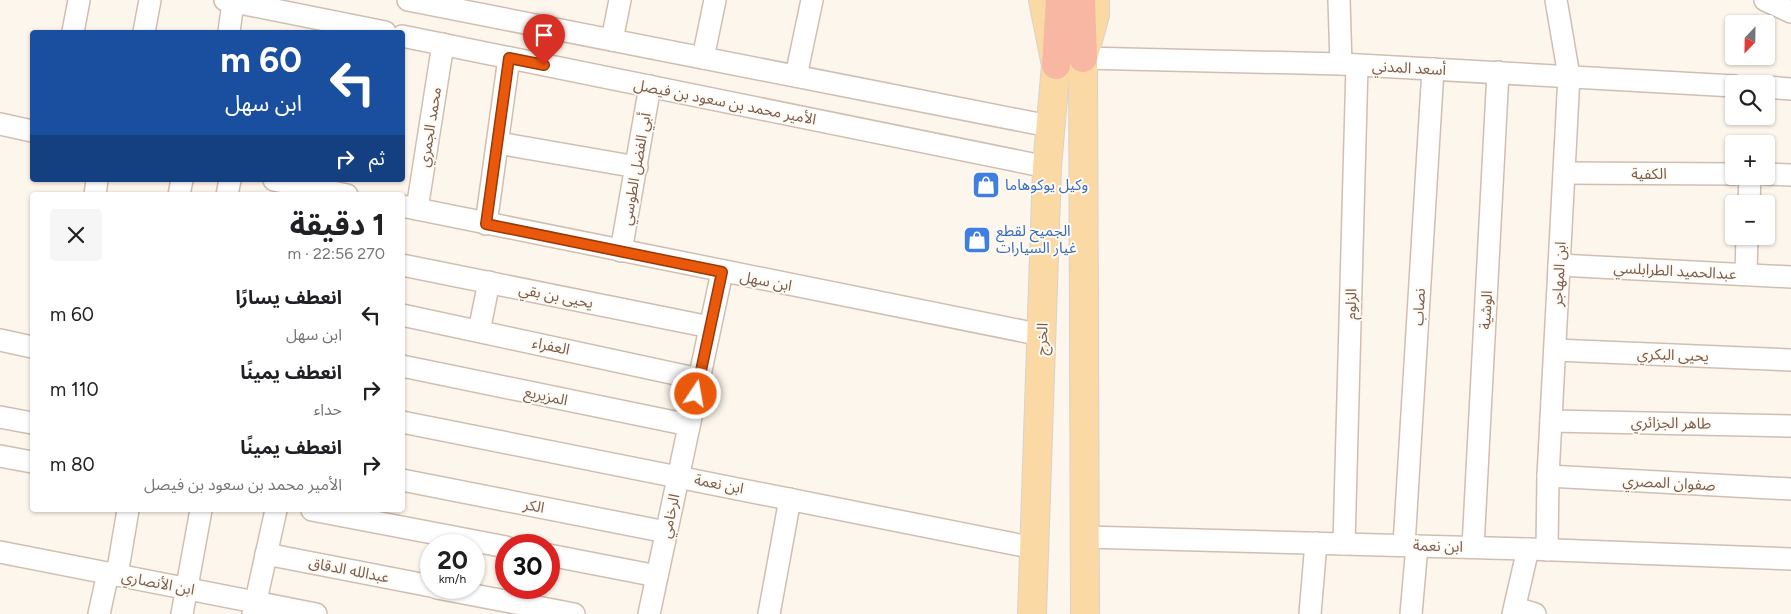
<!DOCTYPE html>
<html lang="ar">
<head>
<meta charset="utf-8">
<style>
	:root { --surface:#fff; --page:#f6f6f6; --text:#202124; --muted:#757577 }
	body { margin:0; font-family:Figtree,"Noto Sans Arabic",sans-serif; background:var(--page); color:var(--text); direction:rtl; height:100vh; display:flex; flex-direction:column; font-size:19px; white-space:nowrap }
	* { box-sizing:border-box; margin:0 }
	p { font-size:16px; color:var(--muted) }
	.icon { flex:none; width:28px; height:28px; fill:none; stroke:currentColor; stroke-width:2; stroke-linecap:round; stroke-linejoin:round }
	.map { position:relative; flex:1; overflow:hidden; direction:ltr }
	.panel { position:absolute; left:30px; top:192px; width:375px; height:320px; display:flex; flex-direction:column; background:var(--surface); border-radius:5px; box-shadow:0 1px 4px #0004; direction:rtl }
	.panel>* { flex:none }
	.hud { position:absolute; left:30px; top:30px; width:375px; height:152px; border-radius:5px; box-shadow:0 1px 4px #0004; direction:rtl; background:#1a4fa0; color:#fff; overflow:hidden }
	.needle { width:32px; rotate:202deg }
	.controls { position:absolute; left:1725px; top:15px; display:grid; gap:10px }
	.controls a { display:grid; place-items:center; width:50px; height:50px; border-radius:5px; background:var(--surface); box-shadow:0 1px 4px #0004; font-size:25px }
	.speed { position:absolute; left:420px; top:534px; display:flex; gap:10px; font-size:25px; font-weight:700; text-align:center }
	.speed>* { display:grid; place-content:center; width:65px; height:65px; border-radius:50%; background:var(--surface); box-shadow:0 1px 4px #0004; line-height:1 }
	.speed small { font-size:12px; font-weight:400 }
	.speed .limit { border:8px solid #d22; background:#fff; color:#111 }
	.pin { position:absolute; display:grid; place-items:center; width:42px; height:42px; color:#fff; margin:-51px -21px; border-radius:50% 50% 50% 0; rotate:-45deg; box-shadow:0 0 5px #0007 }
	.pin .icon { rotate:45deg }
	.me { position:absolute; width:55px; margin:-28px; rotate:12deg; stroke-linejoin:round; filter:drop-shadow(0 0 4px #0008) }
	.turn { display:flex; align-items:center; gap:18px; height:105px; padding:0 20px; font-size:22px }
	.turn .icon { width:65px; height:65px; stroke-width:2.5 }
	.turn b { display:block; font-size:35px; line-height:42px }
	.then { display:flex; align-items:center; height:48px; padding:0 20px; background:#0003; gap:10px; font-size:19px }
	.round { display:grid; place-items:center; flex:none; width:52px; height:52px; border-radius:5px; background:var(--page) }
	.summary { display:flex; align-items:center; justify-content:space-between; height:85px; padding:0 20px }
	h1 { font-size:30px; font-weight:700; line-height:38px }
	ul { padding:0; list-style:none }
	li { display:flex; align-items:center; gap:15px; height:75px; padding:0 20px }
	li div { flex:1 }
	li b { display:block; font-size:19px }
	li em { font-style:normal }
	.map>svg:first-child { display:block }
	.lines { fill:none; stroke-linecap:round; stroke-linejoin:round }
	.minor-casing { stroke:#d1beb0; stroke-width:24 }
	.major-casing { stroke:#dad1cd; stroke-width:30 }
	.highway-casing { stroke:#dad1cd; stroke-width:30 }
	.minor { stroke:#fff; stroke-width:21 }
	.major { stroke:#fbd9a5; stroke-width:28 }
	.highway { stroke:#f7b7a3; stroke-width:28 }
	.route-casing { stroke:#983908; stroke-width:12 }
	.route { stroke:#ea580c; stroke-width:9 }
	.labels { text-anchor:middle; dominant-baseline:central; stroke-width:4; stroke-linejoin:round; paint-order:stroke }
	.street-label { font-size:15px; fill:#7a5c4d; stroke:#fffaf3 }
	.shop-label { font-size:15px; fill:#366cbe; stroke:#fffaf3; text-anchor:start }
</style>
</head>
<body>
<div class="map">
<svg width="1791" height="614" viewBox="0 0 1791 614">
	<rect width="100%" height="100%" fill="#fdf6ec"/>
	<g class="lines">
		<g class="minor-casing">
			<g id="minor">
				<path d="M225,0L385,32"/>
				<path d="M408,0L1049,126"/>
				<path d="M1339,0L1341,64"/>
				<path d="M1765,0L1791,12"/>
				<path d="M73,32L79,0"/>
				<path d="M144,32L150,0"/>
				<path d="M229,32L233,2"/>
				<path d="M402,36L1047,167"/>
				<path d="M612,40L620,0"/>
				<path d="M703,58L715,0"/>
				<path d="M1083,58L1341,64L1734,86"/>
				<path d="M796,76L812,0"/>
				<path d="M1766,87L1791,89"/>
				<path d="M0,124L32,131"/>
				<path d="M498,143L637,167"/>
				<path d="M1564,173L1734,174"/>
				<path d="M1766,174L1791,175"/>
				<path d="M274,180L347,195"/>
				<path d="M95,195L97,180"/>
				<path d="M179,195L182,180"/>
				<path d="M227,195L230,180"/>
				<path d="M1749,204L1750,176"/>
				<path d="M402,206L1042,335"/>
				<path d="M417,209L443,44"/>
				<path d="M486,224L509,58"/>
				<path d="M621,251L650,86"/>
				<path d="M402,265L710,327"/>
				<path d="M1559,265L1791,277"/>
				<path d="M1746,274L1747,236"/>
				<path d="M402,315L699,379"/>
				<path d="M479,331L489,282"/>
				<path d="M0,340L32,347"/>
				<path d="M1555,350L1791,360"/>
				<path d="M402,366L689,425"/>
				<path d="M0,417L32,423"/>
				<path d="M1551,421L1791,426"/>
				<path d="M402,422L1034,548"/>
				<path d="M0,456L32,462"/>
				<path d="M1548,476L1791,489"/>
				<path d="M402,480L666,532"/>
				<path d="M312,510L506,547"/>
				<path d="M1086,537L1528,549L1791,559"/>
				<path d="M1344,544L1357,65"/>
				<path d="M1404,545L1433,69"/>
				<path d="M1473,547L1498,72"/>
				<path d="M1547,550L1548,476L1569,76L1556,0"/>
				<path d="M0,552L316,614"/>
				<path d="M266,554L431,586"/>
				<path d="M549,555L657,576"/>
				<path d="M117,575L128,510"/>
				<path d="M437,588L574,614"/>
				<path d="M1516,608L1535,614"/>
				<path d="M99,614L108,573"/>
				<path d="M182,614L201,510"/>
				<path d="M253,614L276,510"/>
				<path d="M649,614L722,272"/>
				<path d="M769,614L790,499"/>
				<path d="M1310,614L1316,543"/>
				<path d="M1411,614L1417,546"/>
				<path d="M1513,614L1528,549"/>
			</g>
		</g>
		<g class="major-casing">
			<g id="major">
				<path d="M1032,614L1047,167L1056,65L1043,0"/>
				<path d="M1085,614L1083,58L1095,15V0"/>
			</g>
		</g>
		<g class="highway-casing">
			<g id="highway">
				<path d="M1081,0L1083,58"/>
				<path d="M1056,65L1060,0"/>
			</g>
		</g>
		<use href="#minor" class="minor"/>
		<use href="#major" class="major"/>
		<use href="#highway" class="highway"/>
	</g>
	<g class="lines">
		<g class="route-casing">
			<path id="route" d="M544,65L509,58L486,224L722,272L696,394"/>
		</g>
		<use href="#route" class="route"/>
	</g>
	<defs>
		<g id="shop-square" transform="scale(1.4375)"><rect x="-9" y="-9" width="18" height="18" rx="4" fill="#3f7fe0" stroke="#fffaf3"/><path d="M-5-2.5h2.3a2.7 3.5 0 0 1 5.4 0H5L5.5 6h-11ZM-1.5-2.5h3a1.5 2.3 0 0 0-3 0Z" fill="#fff"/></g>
	</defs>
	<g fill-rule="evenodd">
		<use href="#shop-square" x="986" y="185"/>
		<use href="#shop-square" x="977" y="240"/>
	</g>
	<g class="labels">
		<g class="street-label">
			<text transform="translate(1409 68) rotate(3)">أسعد المدني</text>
			<text transform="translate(725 102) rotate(11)">الأمير محمد بن سعود بن فيصل</text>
			<text transform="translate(430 127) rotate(-81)">محمد الجمري</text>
			<text transform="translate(636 169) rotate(-80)">أبي الفضل الطوسي</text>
			<text x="1649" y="174">الكفية</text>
			<text transform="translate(1675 271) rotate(3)">عبدالحميد الطرابلسي</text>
			<text transform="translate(1559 274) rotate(-87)">ابن المهاجر</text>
			<text transform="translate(766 281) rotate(11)">ابن سهل</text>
			<text transform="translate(556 296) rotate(11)">يحيى بن بقي</text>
			<text transform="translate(1351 304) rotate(-89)">الزلوم</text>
			<text transform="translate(1419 307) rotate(-87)">نصاب</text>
			<text transform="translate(1486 310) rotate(-87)">الوشية</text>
			<text transform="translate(1042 339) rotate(-88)">الخرج</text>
			<text transform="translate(551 346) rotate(12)">العفراء</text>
			<text transform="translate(1673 355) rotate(2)">يحيى البكري</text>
			<text transform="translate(546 396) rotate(12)">المزيريع</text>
			<text transform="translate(1671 423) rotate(1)">طاهر الجزائري</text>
			<text transform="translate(1669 483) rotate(3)">صفوان المصري</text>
			<text transform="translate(719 484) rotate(11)">ابن نعمة</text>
			<text transform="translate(534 506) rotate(11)">الكر</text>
			<text transform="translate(670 516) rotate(-78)">الرخامي</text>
			<text transform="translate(1438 546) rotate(2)">ابن نعمة</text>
			<text transform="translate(349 570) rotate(11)">عبدالله الدقاق</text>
			<text transform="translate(158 583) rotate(11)">ابن الأنصاري</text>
		</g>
		<g class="shop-label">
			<text x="1005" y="185">وكيل يوكوهاما</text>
			<text x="996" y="231">الجميح لقطع<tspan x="996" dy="17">غيار السيارات</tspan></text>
		</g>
	</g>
</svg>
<div class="controls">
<a><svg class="needle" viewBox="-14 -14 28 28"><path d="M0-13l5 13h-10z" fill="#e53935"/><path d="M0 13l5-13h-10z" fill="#757577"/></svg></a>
<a><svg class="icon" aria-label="search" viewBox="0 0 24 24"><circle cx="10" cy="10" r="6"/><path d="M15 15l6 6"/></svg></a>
<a>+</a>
<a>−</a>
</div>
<div class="speed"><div>20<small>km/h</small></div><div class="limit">30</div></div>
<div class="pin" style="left:544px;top:65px;background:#d93025"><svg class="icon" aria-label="arrive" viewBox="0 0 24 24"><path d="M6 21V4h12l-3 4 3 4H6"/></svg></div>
<svg class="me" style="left:696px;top:394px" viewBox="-20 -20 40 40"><circle r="17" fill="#ea580c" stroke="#fff" stroke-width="3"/><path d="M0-11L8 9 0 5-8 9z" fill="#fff"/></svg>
<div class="hud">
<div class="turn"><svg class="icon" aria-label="left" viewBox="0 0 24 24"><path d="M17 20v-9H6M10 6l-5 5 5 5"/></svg><div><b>60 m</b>ابن سهل</div></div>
<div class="then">ثم<svg class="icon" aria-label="right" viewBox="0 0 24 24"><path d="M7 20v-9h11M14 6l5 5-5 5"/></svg></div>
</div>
<section class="panel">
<div class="summary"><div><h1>1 دقيقة</h1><p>270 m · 22:56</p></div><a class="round"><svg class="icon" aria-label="close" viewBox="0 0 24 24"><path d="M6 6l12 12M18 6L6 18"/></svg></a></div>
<ul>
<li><svg class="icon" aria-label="left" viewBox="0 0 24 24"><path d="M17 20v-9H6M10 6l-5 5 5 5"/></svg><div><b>انعطف يسارًا</b><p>ابن سهل</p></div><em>60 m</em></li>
<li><svg class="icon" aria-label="right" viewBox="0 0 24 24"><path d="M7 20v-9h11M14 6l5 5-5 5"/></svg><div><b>انعطف يمينًا</b><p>حداء</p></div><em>110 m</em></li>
<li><svg class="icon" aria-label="right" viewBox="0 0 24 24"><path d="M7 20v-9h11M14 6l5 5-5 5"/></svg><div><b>انعطف يمينًا</b><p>الأمير محمد بن سعود بن فيصل</p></div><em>80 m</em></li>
</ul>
</section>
</div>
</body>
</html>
